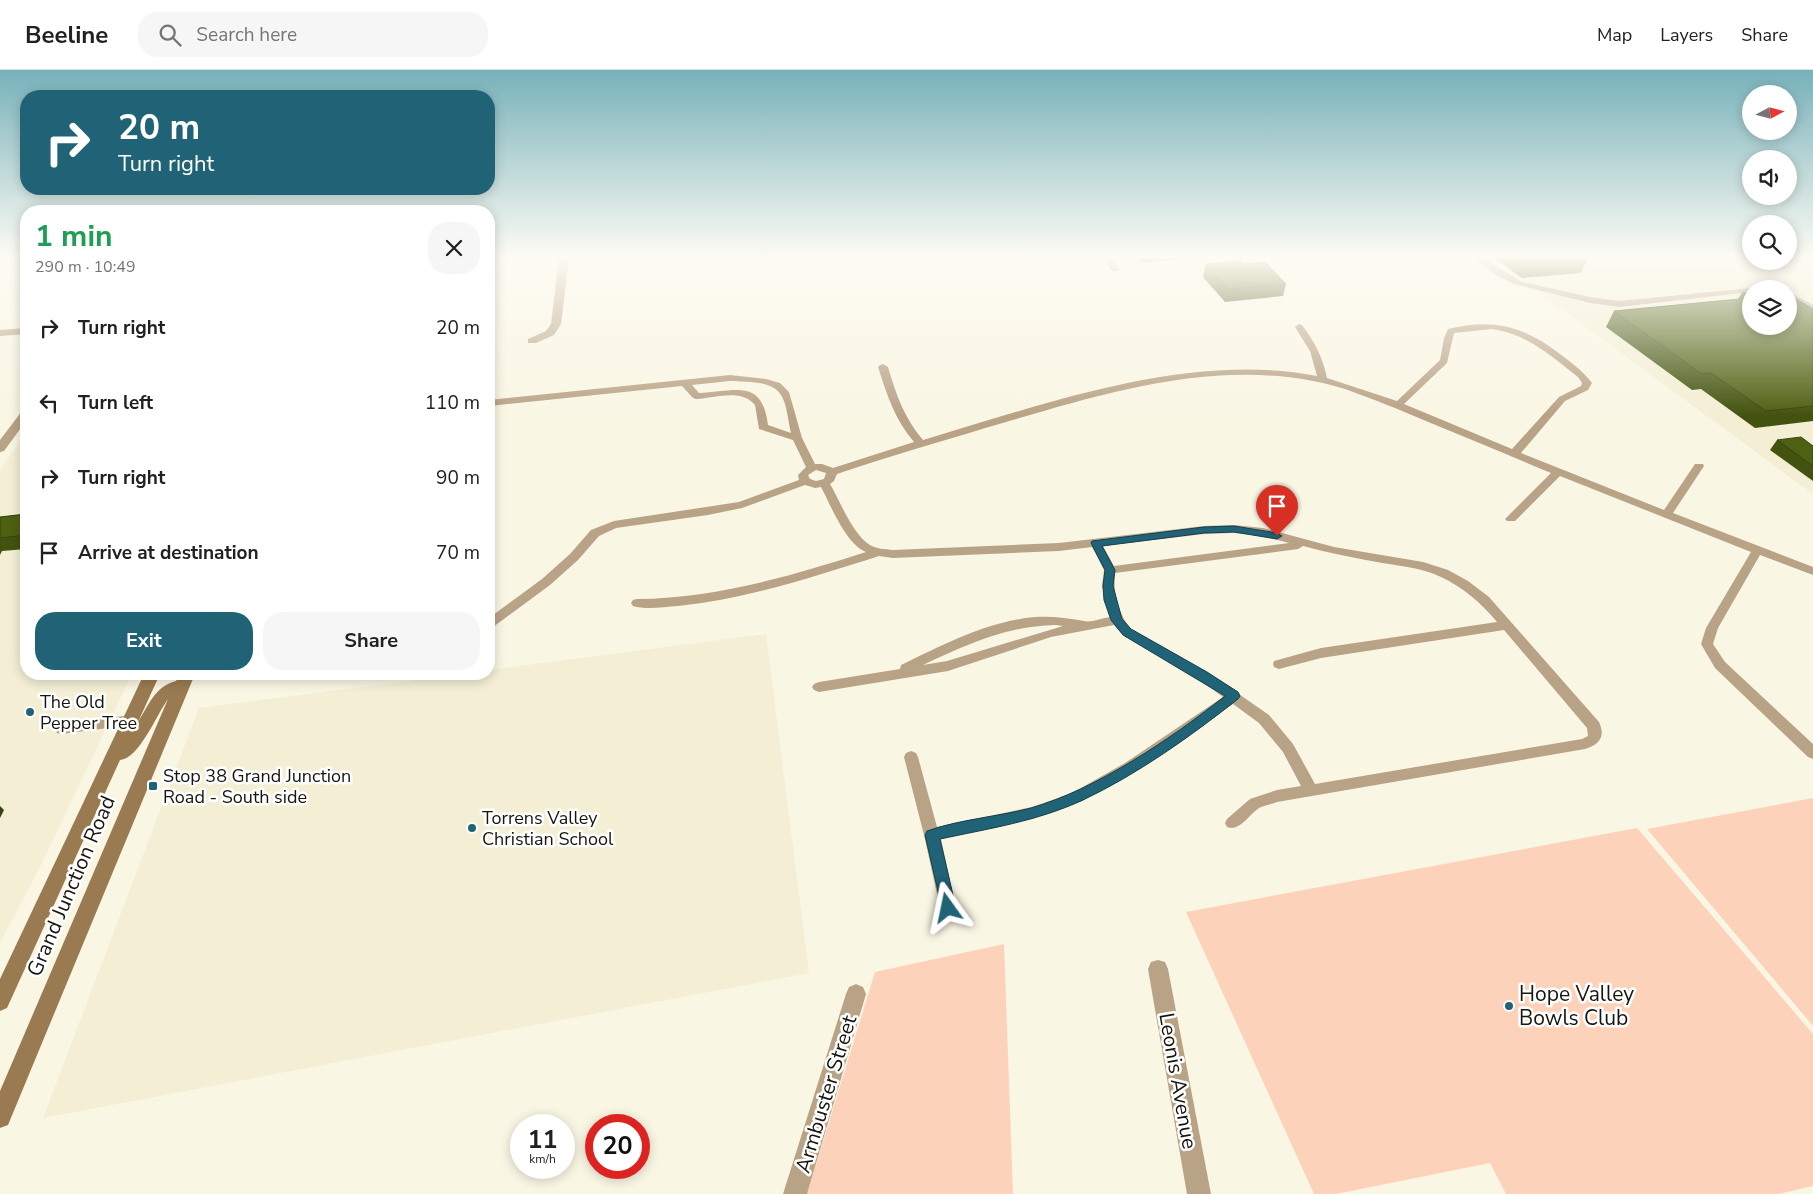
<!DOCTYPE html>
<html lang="en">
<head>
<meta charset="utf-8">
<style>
	:root { --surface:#fff; --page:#f6f6f6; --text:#202124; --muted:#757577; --line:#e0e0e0; --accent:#206376 }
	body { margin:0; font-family:"Nunito Sans",sans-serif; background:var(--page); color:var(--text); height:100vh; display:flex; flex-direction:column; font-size:19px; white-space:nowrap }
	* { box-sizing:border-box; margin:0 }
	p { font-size:16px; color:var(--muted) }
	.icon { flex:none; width:28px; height:28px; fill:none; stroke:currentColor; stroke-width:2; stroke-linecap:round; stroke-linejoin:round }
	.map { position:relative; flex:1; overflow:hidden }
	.details { position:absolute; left:20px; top:135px; width:475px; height:475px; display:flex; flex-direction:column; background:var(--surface); border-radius:20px; box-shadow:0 2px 12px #0003 }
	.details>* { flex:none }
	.guide { position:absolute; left:20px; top:20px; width:475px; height:105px; border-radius:20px; box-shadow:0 2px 12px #0003; background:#206376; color:#fff; overflow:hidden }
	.needle { width:32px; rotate:83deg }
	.fabs { position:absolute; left:1742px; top:15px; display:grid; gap:10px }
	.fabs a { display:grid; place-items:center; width:55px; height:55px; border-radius:50%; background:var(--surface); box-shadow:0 2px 12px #0003; font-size:25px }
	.speed { position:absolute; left:510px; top:1044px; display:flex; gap:10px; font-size:25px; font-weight:700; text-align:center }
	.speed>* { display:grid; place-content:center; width:65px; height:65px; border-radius:50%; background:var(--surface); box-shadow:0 2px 12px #0003; line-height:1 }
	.speed small { font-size:12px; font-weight:400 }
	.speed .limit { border:8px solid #d22; background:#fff; color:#111 }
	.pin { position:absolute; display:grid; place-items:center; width:42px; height:42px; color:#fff; margin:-51px -21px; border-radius:50% 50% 50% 0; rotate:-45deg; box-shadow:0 0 5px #0007 }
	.pin .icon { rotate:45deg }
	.me { position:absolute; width:55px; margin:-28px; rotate:348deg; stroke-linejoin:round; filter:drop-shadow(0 0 4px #0008) }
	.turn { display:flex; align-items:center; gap:18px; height:105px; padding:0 15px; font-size:22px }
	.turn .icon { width:65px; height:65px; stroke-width:2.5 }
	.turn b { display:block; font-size:35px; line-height:42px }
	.round { display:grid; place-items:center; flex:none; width:52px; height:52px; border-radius:20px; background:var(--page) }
	.summary { display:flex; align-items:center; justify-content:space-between; height:85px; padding:0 15px }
	h1 { font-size:30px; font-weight:700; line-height:38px; color:#1e9e55 }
	.cta { display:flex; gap:10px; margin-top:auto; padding:10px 15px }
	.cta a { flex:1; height:58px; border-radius:20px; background:var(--accent); color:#fff; font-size:20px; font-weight:700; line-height:58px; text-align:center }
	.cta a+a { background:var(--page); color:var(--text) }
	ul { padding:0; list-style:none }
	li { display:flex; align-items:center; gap:15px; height:75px; padding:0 15px }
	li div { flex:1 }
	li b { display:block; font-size:19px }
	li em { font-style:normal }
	header { display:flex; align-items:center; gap:30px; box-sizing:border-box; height:70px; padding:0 25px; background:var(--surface); border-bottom:1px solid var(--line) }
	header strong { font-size:24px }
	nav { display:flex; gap:28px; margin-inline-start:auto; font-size:18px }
	.search { width:350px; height:45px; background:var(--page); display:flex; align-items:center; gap:12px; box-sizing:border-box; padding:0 18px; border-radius:20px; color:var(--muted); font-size:19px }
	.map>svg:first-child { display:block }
	.built { fill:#f3eed4; fill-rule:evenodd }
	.green { fill:#fdd2ba }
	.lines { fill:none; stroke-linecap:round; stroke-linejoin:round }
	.lane { fill:#b9a387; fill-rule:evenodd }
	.street { fill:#b9a387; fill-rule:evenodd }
	.secondary { fill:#9a7b51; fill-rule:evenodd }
	.wall { fill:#43530f }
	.shaded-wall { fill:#37430d }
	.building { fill:#4e6012; stroke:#37430d }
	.route { fill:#206376; stroke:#15404d }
	.poi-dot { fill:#206376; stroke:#fff; stroke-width:2 }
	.labels { text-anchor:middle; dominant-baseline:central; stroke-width:5; stroke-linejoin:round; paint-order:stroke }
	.poi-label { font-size:18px; fill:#16150f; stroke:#fff; text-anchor:start }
	.near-street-label { font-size:21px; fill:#16150f; stroke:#fff }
	.near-poi-label { font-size:21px; fill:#16150f; stroke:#fff; text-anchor:start }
</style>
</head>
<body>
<header>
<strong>Beeline</strong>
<div class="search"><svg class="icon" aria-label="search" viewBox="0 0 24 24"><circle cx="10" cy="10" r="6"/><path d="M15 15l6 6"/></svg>Search here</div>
<nav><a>Map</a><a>Layers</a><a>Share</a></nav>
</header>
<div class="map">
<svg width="1813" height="1124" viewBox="0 0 1813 1124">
	<rect width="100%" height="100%" fill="#faf6e4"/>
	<g class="built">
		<path d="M1492,188H1751V191H1789V188H1813V424ZM1751,219H1789V256H1751Z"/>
		<path d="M26,363V604H132L41,795L0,873V400Z"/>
		<path d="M766,564L809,903L43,1048L199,638L463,604H489V600Z"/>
	</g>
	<g class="green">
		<path d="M1813,728V956L1647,759Z"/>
		<path d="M1637,758L1813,964V1116L1779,1124H1506L1490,1093L1336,1124H1314L1186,842Z"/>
		<path d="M1004,874L1013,1124H807L875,902Z"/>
	</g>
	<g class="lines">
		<g class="lane">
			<path d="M1103,188H1111L1119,199L1118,201H1112Z"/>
			<path d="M1514,210L1590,227L1619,231L1751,218L1754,219H1751V222L1619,237L1590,233L1514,214Z"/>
			<path d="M1789,222L1813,235V241L1789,228Z"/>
			<path d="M1299,254L1302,255C1315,272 1323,288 1327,308L1397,331L1440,290L1444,268L1448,259C1494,248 1523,256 1560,284C1572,293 1583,301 1592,313L1588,320L1565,331L1521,383L1664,440L1695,394H1703L1704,396L1673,443L1813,497V505L1760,485L1718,558L1713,574L1725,592L1813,674V689L1808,687L1715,598L1701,574L1706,558L1751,482L1560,406L1515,451H1507L1505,449L1551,403C1499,381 1447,360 1395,338C1369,328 1342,316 1313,311C1209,291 1105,323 1006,352C949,369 893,385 837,404L834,411L830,414C840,431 853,465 870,475C876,479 885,479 893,480L1059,473L1204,456L1234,455L1263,458L1334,477L1423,492L1448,500L1468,511L1489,527L1599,652C1606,667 1599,675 1585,679L1277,732C1272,734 1266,735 1261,737C1249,743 1241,762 1227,757L1225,753L1227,749L1250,729L1277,720L1301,716L1283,682L1259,653L1233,634L1135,701L1082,731L1032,749L941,769L956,838L954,843L948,845L942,843L940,838L924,765L904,687L906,683L911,681L916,683L918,687L937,757L1032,737L1072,723L1125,693L1223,627L1197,608L1123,565L1114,555L1051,567L948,601L819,622L814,620L812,617L814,614L819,612L900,599L901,595C943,575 988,551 1035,547C1052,546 1067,548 1084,551C1091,553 1102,548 1110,547L1102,516L1104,500L1092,477L1059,481L893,488L879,486C813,507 747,529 678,536C664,537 646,540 633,536L631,533L633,530L637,529C717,528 791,506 866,482C846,474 831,436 821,417L815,418L805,415L742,438L708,445L616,458L599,466L578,490L550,515L493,557L489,558V548L542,509L570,484L591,460L614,451L739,432L799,410L798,405L806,397L793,370L759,359L755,335C741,318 715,328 696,329L693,328L682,316L489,336V330L730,305L766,309L780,313L789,322L802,368L815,394H822L833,398L914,372C895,350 887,325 878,297L880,295L883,294L888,297C896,324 904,348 923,370C1045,334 1189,281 1317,306L1310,281L1295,257ZM1492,259C1527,264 1551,286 1578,307L1582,313L1581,316L1559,327L1512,379L1404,334L1447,293L1454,263ZM730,311C745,312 772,310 781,325C787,334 788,351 791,363L768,355C762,307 734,322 699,323L692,315ZM816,400L826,403L824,409L816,411L810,409L808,405ZM1234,463L1263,466L1289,473L1114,496L1103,476L1204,464ZM1303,476C1329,483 1355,488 1382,493C1401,496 1423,498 1441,507C1464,518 1481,533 1497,552L1321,578L1274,591L1273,594L1274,597L1279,599L1321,588L1504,560L1587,658L1588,666L1582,669L1315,714L1293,674L1269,645L1207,602L1131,559C1118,543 1113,524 1115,503L1298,479ZM1056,555L1063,556L947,591L923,595C967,574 1007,556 1056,555Z"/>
			<path d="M131,645L136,646L138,650L136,654L131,655L62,664L57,663L55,659L57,655L62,654Z"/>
		</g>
		<g class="street">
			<path d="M559,188H569L561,254L554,265L536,273H528V269L546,261L551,254Z"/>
			<path d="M1473,188H1484L1522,212L1514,214L1494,204Z"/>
			<path d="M26,258V264L0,266V260Z"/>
			<path d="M26,339V351L4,381L0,382V370L22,341Z"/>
			<path d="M1158,890L1165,892L1168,899L1211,1124H1187L1148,899L1151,892Z"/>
			<path d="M856,914L863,917L866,924L807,1124H783L846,924L849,917Z"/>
		</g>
		<path class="secondary" d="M144,604H160L138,652C149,635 154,617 176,611L179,604H195L8,1055L0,1058V1021L168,629C157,644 139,689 120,690L7,938L0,941V909Z"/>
	</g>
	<g class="wall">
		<path d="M1138,188H1191L1141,193Z"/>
		<path d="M1494,188H1588L1581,203L1522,208Z"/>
		<path d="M1206,194L1286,214L1283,226L1225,232L1203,207Z"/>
		<path d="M1742,223L1813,239V351L1755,358L1701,319L1692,320L1606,257L1614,241L1738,229Z"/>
		<path d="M1777,370L1813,376V411L1770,380Z"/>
		<path d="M26,444V479L2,481L0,485V447Z"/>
	</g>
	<path class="shaded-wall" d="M0,736L4,740L0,748Z"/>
	<g class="building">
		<path d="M1524,188H1576L1530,192Z"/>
		<path d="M1241,191L1243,194L1265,192L1286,214L1228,219L1206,194Z"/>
		<path d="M1751,222V256H1789V225L1813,239V336L1766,341L1711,303L1702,304L1614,241L1750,228L1742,223Z"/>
		<path d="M1801,367L1813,376V396L1777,370Z"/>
		<path d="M26,444V465L0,468V447Z"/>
	</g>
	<linearGradient id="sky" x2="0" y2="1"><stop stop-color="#77b1ba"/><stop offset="0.54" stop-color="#fdfbf3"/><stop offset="1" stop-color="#fdfbf3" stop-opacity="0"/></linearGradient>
	<rect width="1813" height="345" fill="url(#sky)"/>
	<path class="route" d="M1234,456L1277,463L1282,466L1277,469L1234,462L1204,463L1102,476L1115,500L1113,516L1122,549L1131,559L1207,602L1238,622L1240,626L1238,629C1191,666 1138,704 1083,730C1038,751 987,759 940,769L956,838L953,843L948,845L943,843L925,765L927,761C961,749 997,747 1031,738C1097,719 1172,668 1225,626L1123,565L1111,550L1104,530L1103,516L1105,500L1091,473L1092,471L1204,457Z"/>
	<g class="poi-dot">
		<circle cx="30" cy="642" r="5"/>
		<rect x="148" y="711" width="10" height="10" rx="2.5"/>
		<circle cx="472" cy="758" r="5"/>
		<circle cx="1509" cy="936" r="5"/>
	</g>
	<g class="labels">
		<g class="poi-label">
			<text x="40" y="632">The Old<tspan x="40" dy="21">Pepper Tree</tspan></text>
			<text x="163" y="706">Stop 38 Grand Junction<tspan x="163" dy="21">Road - South side</tspan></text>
			<text x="482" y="748">Torrens Valley<tspan x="482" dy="21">Christian School</tspan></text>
		</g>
		<g class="near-street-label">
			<text transform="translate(71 816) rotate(-67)">Grand Junction Road</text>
			<text transform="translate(1178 1011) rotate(80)">Leonis Avenue</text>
			<text transform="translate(826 1024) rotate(-73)">Armbuster Street</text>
		</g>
		<g class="near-poi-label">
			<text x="1519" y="924">Hope Valley<tspan x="1519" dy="24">Bowls Club</tspan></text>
		</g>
	</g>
</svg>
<div class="fabs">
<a><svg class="needle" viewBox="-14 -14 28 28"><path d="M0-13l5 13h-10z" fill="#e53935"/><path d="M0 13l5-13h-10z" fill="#757577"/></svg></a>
<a><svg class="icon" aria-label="sound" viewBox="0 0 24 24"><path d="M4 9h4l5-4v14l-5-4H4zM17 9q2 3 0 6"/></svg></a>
<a><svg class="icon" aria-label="search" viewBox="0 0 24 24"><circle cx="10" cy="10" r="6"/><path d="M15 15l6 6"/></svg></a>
<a><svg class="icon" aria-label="layers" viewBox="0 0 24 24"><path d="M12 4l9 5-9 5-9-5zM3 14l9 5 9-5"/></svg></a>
</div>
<div class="speed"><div>11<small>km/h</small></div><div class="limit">20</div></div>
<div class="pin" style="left:1277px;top:466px;background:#d93025"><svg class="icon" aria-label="arrive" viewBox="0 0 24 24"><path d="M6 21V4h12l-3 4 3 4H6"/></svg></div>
<svg class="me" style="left:948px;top:838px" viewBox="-20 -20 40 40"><path d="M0-17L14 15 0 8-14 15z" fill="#206376" stroke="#fff" stroke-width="4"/></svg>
<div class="guide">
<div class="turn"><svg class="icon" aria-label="right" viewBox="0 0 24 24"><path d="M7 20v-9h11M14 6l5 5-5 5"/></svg><div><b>20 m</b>Turn right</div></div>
</div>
<section class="details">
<div class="summary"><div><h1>1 min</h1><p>290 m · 10:49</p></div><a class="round"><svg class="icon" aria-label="close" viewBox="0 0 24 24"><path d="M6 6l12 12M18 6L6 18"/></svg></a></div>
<ul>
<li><svg class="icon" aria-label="right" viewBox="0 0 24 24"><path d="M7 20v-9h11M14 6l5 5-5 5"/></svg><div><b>Turn right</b></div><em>20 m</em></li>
<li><svg class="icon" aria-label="left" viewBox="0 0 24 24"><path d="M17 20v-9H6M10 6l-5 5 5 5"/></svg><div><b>Turn left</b></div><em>110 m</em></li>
<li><svg class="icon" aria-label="right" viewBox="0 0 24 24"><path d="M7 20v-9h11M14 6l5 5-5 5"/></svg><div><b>Turn right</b></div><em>90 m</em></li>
<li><svg class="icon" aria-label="arrive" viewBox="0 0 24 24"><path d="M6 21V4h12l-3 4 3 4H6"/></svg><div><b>Arrive at destination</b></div><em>70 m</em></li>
</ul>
<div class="cta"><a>Exit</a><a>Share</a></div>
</section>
</div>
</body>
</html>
